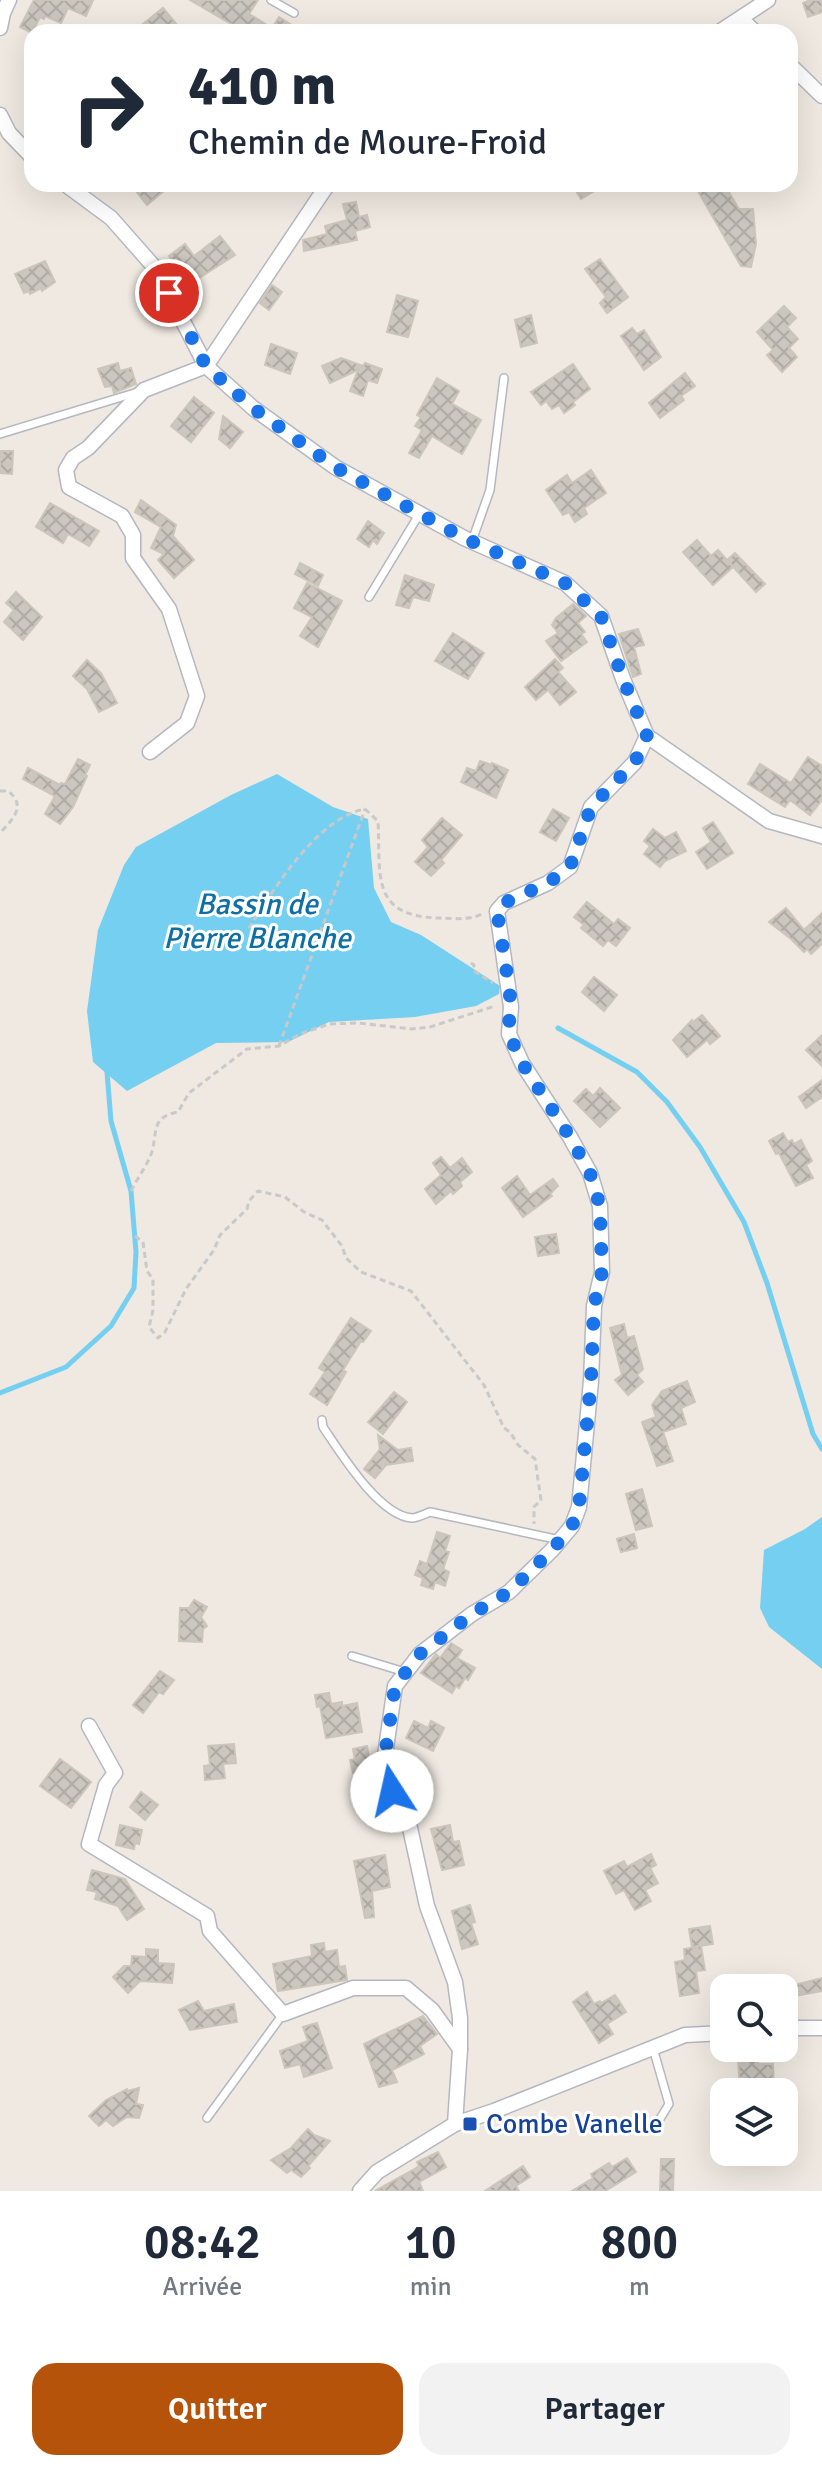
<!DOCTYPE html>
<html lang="fr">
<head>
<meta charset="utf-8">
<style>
	:root { --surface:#fff; --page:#f2f2f3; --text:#1f2937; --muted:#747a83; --accent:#b45309 }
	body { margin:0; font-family:Signika,sans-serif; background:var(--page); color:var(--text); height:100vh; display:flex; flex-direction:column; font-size:30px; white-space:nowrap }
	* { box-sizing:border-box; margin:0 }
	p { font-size:26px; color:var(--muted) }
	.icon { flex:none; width:44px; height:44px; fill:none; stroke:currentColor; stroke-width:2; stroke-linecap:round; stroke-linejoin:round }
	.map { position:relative; height:2191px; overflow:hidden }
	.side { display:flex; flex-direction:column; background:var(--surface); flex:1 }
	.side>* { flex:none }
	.hud { position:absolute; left:24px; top:24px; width:774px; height:168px; border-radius:24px; box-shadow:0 8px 32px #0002; background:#fff; color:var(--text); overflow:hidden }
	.fabs { position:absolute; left:710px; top:1974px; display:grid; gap:16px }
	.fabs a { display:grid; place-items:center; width:88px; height:88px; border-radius:16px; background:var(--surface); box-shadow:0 8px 32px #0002; font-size:40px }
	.pin { position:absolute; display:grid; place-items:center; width:68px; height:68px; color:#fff; margin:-34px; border:4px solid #fff; border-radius:50%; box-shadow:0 2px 8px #0007 }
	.me { position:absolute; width:88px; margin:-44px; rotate:350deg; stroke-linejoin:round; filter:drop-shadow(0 0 6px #0008) }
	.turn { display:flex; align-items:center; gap:28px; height:168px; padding:0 32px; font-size:36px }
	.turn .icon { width:104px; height:104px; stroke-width:2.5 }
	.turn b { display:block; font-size:56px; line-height:68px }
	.eta { display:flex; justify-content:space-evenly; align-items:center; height:136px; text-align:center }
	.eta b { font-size:48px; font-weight:600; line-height:56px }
	.primary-button { display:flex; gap:16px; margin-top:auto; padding:16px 32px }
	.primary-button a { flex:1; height:92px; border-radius:24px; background:var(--accent); color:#fff; font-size:32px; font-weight:600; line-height:92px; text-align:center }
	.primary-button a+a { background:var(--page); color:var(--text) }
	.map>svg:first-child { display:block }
	.water { fill:#75cff0 }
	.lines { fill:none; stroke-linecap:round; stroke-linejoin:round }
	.stream { stroke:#75cff0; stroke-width:5 }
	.building { fill:url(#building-cross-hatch); stroke:#cbc5ba; stroke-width:2 }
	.service-casing { stroke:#b4b7c1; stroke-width:10 }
	.minor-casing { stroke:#b4b7c1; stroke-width:17 }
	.path { stroke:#c9c9c9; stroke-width:3; stroke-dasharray:6 4; stroke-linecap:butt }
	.service { stroke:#fff; stroke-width:7 }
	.minor { stroke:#fff; stroke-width:14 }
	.route { stroke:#1a73e8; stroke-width:14; stroke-dasharray:0 25.2 }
	.transit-dot { fill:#1a4fb4; stroke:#fff; stroke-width:3 }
	.labels { text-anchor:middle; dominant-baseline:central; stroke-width:6; stroke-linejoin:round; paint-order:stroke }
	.transit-label { font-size:28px; fill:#164399; stroke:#fff; text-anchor:start }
	.water-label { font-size:30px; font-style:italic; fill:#0d6fa3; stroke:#fff }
</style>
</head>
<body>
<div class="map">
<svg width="822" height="2191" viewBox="0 0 822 2191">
	<defs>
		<pattern id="building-cross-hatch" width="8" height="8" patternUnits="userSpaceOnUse" patternTransform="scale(2)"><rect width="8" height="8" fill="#cbc7bf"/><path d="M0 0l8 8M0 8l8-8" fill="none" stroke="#afaba4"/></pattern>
	</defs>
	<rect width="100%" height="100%" fill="#efe9e1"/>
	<g class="water">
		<path d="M277,774L333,807L368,819L374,888L391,922L421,935L500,986L499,994L476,1006L415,1017L329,1022L288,1042L216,1043L127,1091L93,1062L87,1011L98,930L124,865L136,847L231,795Z"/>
		<path d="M822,1517V1669L769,1627L760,1608L764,1550L805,1529Z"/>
	</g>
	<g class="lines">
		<g class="stream">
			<path d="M558,1028L637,1072L667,1102L700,1147L744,1222L767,1283L813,1434L822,1449"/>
			<path d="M0,1393L66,1367L111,1326L134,1288L136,1252L131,1191L111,1121L107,1072L109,1068"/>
		</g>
	</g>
	<g class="building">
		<path d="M34,0H93L86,16L68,8L61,23L45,16L44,19L40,17L32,33L20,27Z"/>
		<path d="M190,0H258L249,14L272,28L279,17L303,32H245Z"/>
		<path d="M810,0H822V12L808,17L803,3Z"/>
		<path d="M163,8L183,32H133Z"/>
		<path d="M142,184H172L147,205L135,190Z"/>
		<path d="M572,184H606L581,199Z"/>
		<path d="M694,184H724L739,209H753L756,244L751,267L741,266Z"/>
		<path d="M356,202L359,217L367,215L370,227L355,231L357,240L304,251L303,240L327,234L325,226L347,220L343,204Z"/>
		<path d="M220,236L235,255L193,282L189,276L187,278L169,256L185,244L194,256Z"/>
		<path d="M600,259L628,297L607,313L600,303L606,297L585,269Z"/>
		<path d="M45,261L55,282L42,291L41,288L30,294L29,291L24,293L15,274Z"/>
		<path d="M272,285L282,292L269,310L260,303Z"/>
		<path d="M397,295L418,301L408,337L387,332Z"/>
		<path d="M784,306L796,318L787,327L798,339L789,348L797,357L782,372L767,355L773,350L757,332Z"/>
		<path d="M531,315L537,343L521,347L515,320Z"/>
		<path d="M632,328L637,334L644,330L661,357L644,370L621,336Z"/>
		<path d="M271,344L297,353L290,374L265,365Z"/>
		<path d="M341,358L363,366L365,363L382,369L377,383L368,380L363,396L350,391L358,370L330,383L322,366Z"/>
		<path d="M118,363L120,371L131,368L136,384L114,393L112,386L105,387L98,369Z"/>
		<path d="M573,364L590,389L573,402L575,405L564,413L559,405L552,409L546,401L541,405L531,392Z"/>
		<path d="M685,373L695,386L681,396L684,400L660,418L649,403Z"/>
		<path d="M437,378L459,391L452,404L481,420L462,454L432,436L419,458L409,453L422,430L415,426L421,417L417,415Z"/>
		<path d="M194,397L214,413L191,442L171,426Z"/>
		<path d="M223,416L243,432L230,448L219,439Z"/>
		<path d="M0,451H13L12,474L0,473Z"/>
		<path d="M591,470L606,493L584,508L587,514L575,522L569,512L563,515L546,490L567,475L572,483Z"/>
		<path d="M141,500L176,525L173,536L194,560L174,578L158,560L164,554L151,548L161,527L135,512Z"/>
		<path d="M50,503L99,531L89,546L68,534L63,543L36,527Z"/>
		<path d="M368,521L384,533L377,544L373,540L369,547L357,539Z"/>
		<path d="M697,540L711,556L718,550L733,567L713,585L683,552Z"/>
		<path d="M735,553L765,584L756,592L727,560Z"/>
		<path d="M300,563L323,575L318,586L295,574Z"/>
		<path d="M405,575L434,585L429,601L413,597L409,608L396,605Z"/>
		<path d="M307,583L342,601L318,647L300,636L312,617L294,608Z"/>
		<path d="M16,592L42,617L23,640L4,622L14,610L6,603Z"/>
		<path d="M573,604L586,616L578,623L585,632L581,634L587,642L561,661L546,641L558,633L552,625L556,618Z"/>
		<path d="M638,629L644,645L634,647L641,674L633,677L619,634Z"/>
		<path d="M453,633L484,653L468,679L435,661Z"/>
		<path d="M555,659L563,668L558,672L576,692L560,705L548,690L536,700L525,687Z"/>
		<path d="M87,660L101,673L117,703L99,712L87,689L73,676Z"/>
		<path d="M808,757L822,766V800L810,815L790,800L785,807L748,784L760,764L791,783Z"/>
		<path d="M78,759L90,765L85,775L87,776L73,807L60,824L45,814L55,796L23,779L28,768L60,785L61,783L65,784Z"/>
		<path d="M480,761L492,765V763L508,770L496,798L461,782L467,768L476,771Z"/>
		<path d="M553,809L569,818L556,841L540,832Z"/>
		<path d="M442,818L462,835L441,860L444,863L431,876L415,862L428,847L422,840Z"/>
		<path d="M713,822L733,853L707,869L696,852L711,842L703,828Z"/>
		<path d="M653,829L665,838L676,832L686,851L665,861L660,867L644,854L650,846L644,841Z"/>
		<path d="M587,902L614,924L618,919L630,928L616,946L608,940L603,946L581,928L584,925L574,917Z"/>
		<path d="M786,908L804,930L822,913V944L811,954L807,949L804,952L791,939L769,922Z"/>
		<path d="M594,977L617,995L604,1011L582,992Z"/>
		<path d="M702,1015L720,1036L710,1044L707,1040L687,1057L673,1040L692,1020L693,1022Z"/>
		<path d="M822,1035V1066L806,1050Z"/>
		<path d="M822,1080V1097L806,1108L799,1097Z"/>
		<path d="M600,1088L620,1108L600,1127L574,1101L586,1089L593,1096Z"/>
		<path d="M783,1133L788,1142L792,1140L794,1144L801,1140L812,1161L806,1165L813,1178L796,1186L779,1153L776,1154L769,1141Z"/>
		<path d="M441,1157L450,1168L462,1158L472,1172L460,1182L462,1186L453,1194L451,1191L436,1204L425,1189L441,1175L433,1163Z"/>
		<path d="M517,1176L530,1195L553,1179L558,1186L550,1194L552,1196L523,1217L502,1188Z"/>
		<path d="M556,1234L559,1253L538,1256L535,1237Z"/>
		<path d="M351,1318L371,1331L363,1342L361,1341L343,1370L346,1372L327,1405L310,1394L325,1372L319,1368Z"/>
		<path d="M624,1324L627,1338L634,1336L643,1369L637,1375L643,1382L628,1395L615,1380L622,1375L610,1328Z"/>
		<path d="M687,1381L695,1402L681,1408L686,1424L663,1432L673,1461L657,1466L642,1422L656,1417L652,1405L662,1391Z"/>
		<path d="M394,1392L407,1402L383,1434L368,1422Z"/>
		<path d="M378,1435L398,1450L411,1448L413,1461L386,1465L375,1478L364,1469L380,1449Z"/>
		<path d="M642,1489L652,1526L636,1530L626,1494Z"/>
		<path d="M437,1532L450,1536L445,1551L449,1552L443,1569L449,1572L445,1586L435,1582L433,1589L421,1585L423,1578L415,1575L420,1561L427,1564Z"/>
		<path d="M634,1534L637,1548L621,1552L617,1539Z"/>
		<path d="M194,1600L207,1607L201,1617L207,1626L203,1629L202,1642L179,1641L180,1608H189Z"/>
		<path d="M451,1643L462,1650L457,1658L475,1668L468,1680L465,1678L459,1688L456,1686L452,1693L421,1673L436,1654L440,1658Z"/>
		<path d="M160,1671L174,1680L163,1694L159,1692L143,1713L133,1705Z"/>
		<path d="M329,1693L331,1704L342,1702V1706L357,1703L362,1732L326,1738L320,1706L317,1707L315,1695Z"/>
		<path d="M414,1721L428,1728L431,1721L444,1728L433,1751L406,1738Z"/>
		<path d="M234,1744L236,1763L223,1764L225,1778L205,1780L204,1766L210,1765L208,1746Z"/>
		<path d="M367,1746L371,1770L353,1773L350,1760L355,1759L353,1749Z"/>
		<path d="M60,1759L91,1782L71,1808L40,1786Z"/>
		<path d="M141,1792L158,1805L145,1820L130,1807Z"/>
		<path d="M120,1825L142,1830L139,1844L135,1843L134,1849L116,1845Z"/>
		<path d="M450,1825L453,1842L459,1841L464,1865L442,1870L431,1829Z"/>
		<path d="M651,1854L656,1865L650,1868L658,1883L645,1890L651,1901L635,1910L624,1890L616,1894L604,1871L624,1861L627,1867Z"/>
		<path d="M385,1855L390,1887L372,1891L374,1917L365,1918L354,1861Z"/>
		<path d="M92,1870L125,1879L144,1909L127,1920L118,1906L95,1899L97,1892L87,1890Z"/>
		<path d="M470,1905L475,1922L471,1923L478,1944L462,1949L452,1911Z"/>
		<path d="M710,1926L713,1944L692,1947L689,1929Z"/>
		<path d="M324,1943L325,1952L337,1950L339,1967L345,1966L347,1980L278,1991L273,1964L312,1956L311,1945Z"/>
		<path d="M701,1946L705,1970L696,1971L699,1993L680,1996L675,1962L685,1960L684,1949Z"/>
		<path d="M146,1949L158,1950V1963L174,1964L172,1983L140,1981L128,1993L113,1977L124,1966H131L132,1956L146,1957Z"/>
		<path d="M822,1978V1991L784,1998L783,1988Z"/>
		<path d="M587,1992L594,2004L600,2001L601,2003L615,1995L626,2012L607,2024L613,2034L599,2043L573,2002Z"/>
		<path d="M198,2001L204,2011L234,2004L237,2022L190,2030L179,2010Z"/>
		<path d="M423,2016L437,2034L420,2046L424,2054L392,2070L397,2082L379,2087L364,2044Z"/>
		<path d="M317,2023L332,2068L304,2077L300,2064L285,2068L280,2051L308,2041L303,2027Z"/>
		<path d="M758,2054V2064H773L774,2089L740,2092L738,2056Z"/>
		<path d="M139,2088L136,2104L143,2105L139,2118L127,2117L113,2126L106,2120L99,2126L89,2116L106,2100L127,2089L128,2091Z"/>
		<path d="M308,2129L314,2135L330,2141L308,2166L310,2168L301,2177L291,2170L287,2173L271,2160L291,2148Z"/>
		<path d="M438,2152L446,2167L419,2182L423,2191H375L413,2170L419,2166L417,2162Z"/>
		<path d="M627,2158L636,2172L620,2182L605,2191H572L593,2178L591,2174L609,2163L612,2167Z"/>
		<path d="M661,2159H674L673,2191H660Z"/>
		<path d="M523,2166L530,2177L516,2186L519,2191H485Z"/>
	</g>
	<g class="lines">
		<g class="service-casing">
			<g id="service">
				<path d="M271,0L294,13"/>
				<path d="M0,434L138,392"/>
				<path d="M472,541L490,490L504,378"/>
				<path d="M369,597L420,513"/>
				<path d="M322,1420L323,1427C340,1452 379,1516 412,1518C417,1518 425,1514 430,1512L560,1540"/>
				<path d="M352,1656L405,1672"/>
				<path d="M653,2048L669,2104L655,2127"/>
				<path d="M207,2118L283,2014"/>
			</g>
		</g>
		<g class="minor-casing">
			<g id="minor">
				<path d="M741,19L755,32"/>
				<path d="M0,28L3,13L9,0"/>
				<path d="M719,32L768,0"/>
				<path d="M790,65L822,96"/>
				<path d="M0,115L9,133L32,157"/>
				<path d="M65,184L111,218L156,269L206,366L253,408L335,467L464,538L565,583L601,616L623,679L647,736L769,821L822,836"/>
				<path d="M150,752L187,723L197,696L169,609L133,558V535L122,516L69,487L66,470L73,458L88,448L144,390L206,366L328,184"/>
				<path d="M89,1726L115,1773L106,1785L89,1844L207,1916L210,1931L283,2014L353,1988H406L432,2010L460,2049"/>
				<path d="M784,2028H822"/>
				<path d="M455,2124L460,2049V2018L455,1982L427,1906L410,1828L392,1791L384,1762L395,1686L420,1654L472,1614L509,1592L552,1550L572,1526L579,1507L591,1381L594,1306L602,1272L600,1206L590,1173L570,1137L522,1063L509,1034L511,1007L497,911L504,903L548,883L570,867L591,807L635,762L647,736"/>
				<path d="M360,2191L377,2172L455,2124L494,2111L685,2035L724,2033"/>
			</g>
		</g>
		<g class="path">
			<path d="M0,791H8C27,806 13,819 0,833"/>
			<path d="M249,928C274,889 317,818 365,809L378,821C381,873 369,916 438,918C452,918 468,921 482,914"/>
			<path d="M471,963L474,965L473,970L493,983"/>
			<path d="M279,1046L365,809"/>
			<path d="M131,1191C137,1179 145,1168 150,1157C159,1137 148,1117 178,1112L189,1093L247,1049L279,1046L300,1034L329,1024L358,1023L412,1029L430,1027L495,1006"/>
			<path d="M135,1236L143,1242L147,1271L153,1279V1310L149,1327L158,1338L165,1332L186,1289L214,1250L220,1235L247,1209L249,1201L258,1191L285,1197L304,1212L322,1220L342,1246L346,1258L361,1272L411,1291L484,1385L504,1428L510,1432L518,1445L535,1459L541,1500L534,1507V1524"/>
		</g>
		<use href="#service" class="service"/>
		<use href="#minor" class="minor"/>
	</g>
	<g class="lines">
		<path class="route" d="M169,293L206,366L253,408L335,467L464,538L565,583L601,616L623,679L647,736L635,762L591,807L570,867L548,883L504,903L497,911L510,993L509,1034L522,1063L570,1137L590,1173L600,1206L602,1272L594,1306L591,1381L579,1507L572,1526L552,1550L509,1592L472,1614L420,1654L395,1686L384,1762L392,1791"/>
	</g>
	<rect class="transit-dot" x="462" y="2116" width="16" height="16" rx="4"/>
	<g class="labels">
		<g class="transit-label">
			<text x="486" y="2124">Combe Vanelle</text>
		</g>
		<g class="water-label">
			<text x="257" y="904">Bassin de<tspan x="257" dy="34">Pierre Blanche</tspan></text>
		</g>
	</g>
</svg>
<div class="fabs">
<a><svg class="icon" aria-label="search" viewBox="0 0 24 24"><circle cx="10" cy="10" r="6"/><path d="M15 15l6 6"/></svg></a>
<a><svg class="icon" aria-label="layers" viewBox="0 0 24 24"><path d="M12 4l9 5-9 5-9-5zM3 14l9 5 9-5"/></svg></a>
</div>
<div class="pin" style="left:169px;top:293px;background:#d93025"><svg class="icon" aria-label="arrive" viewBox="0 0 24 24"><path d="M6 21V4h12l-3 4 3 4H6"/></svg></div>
<svg class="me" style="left:392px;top:1791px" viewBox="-20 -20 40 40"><circle r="19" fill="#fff"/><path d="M0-13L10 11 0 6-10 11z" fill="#1a73e8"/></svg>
<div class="hud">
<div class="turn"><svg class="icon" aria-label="right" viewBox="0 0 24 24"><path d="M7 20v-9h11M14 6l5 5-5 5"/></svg><div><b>410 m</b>Chemin de Moure-Froid</div></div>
</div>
</div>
<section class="side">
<div class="eta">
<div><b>08:42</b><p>Arrivée</p></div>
<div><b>10</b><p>min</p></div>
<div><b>800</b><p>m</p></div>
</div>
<div class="primary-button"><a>Quitter</a><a>Partager</a></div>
</section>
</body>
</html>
